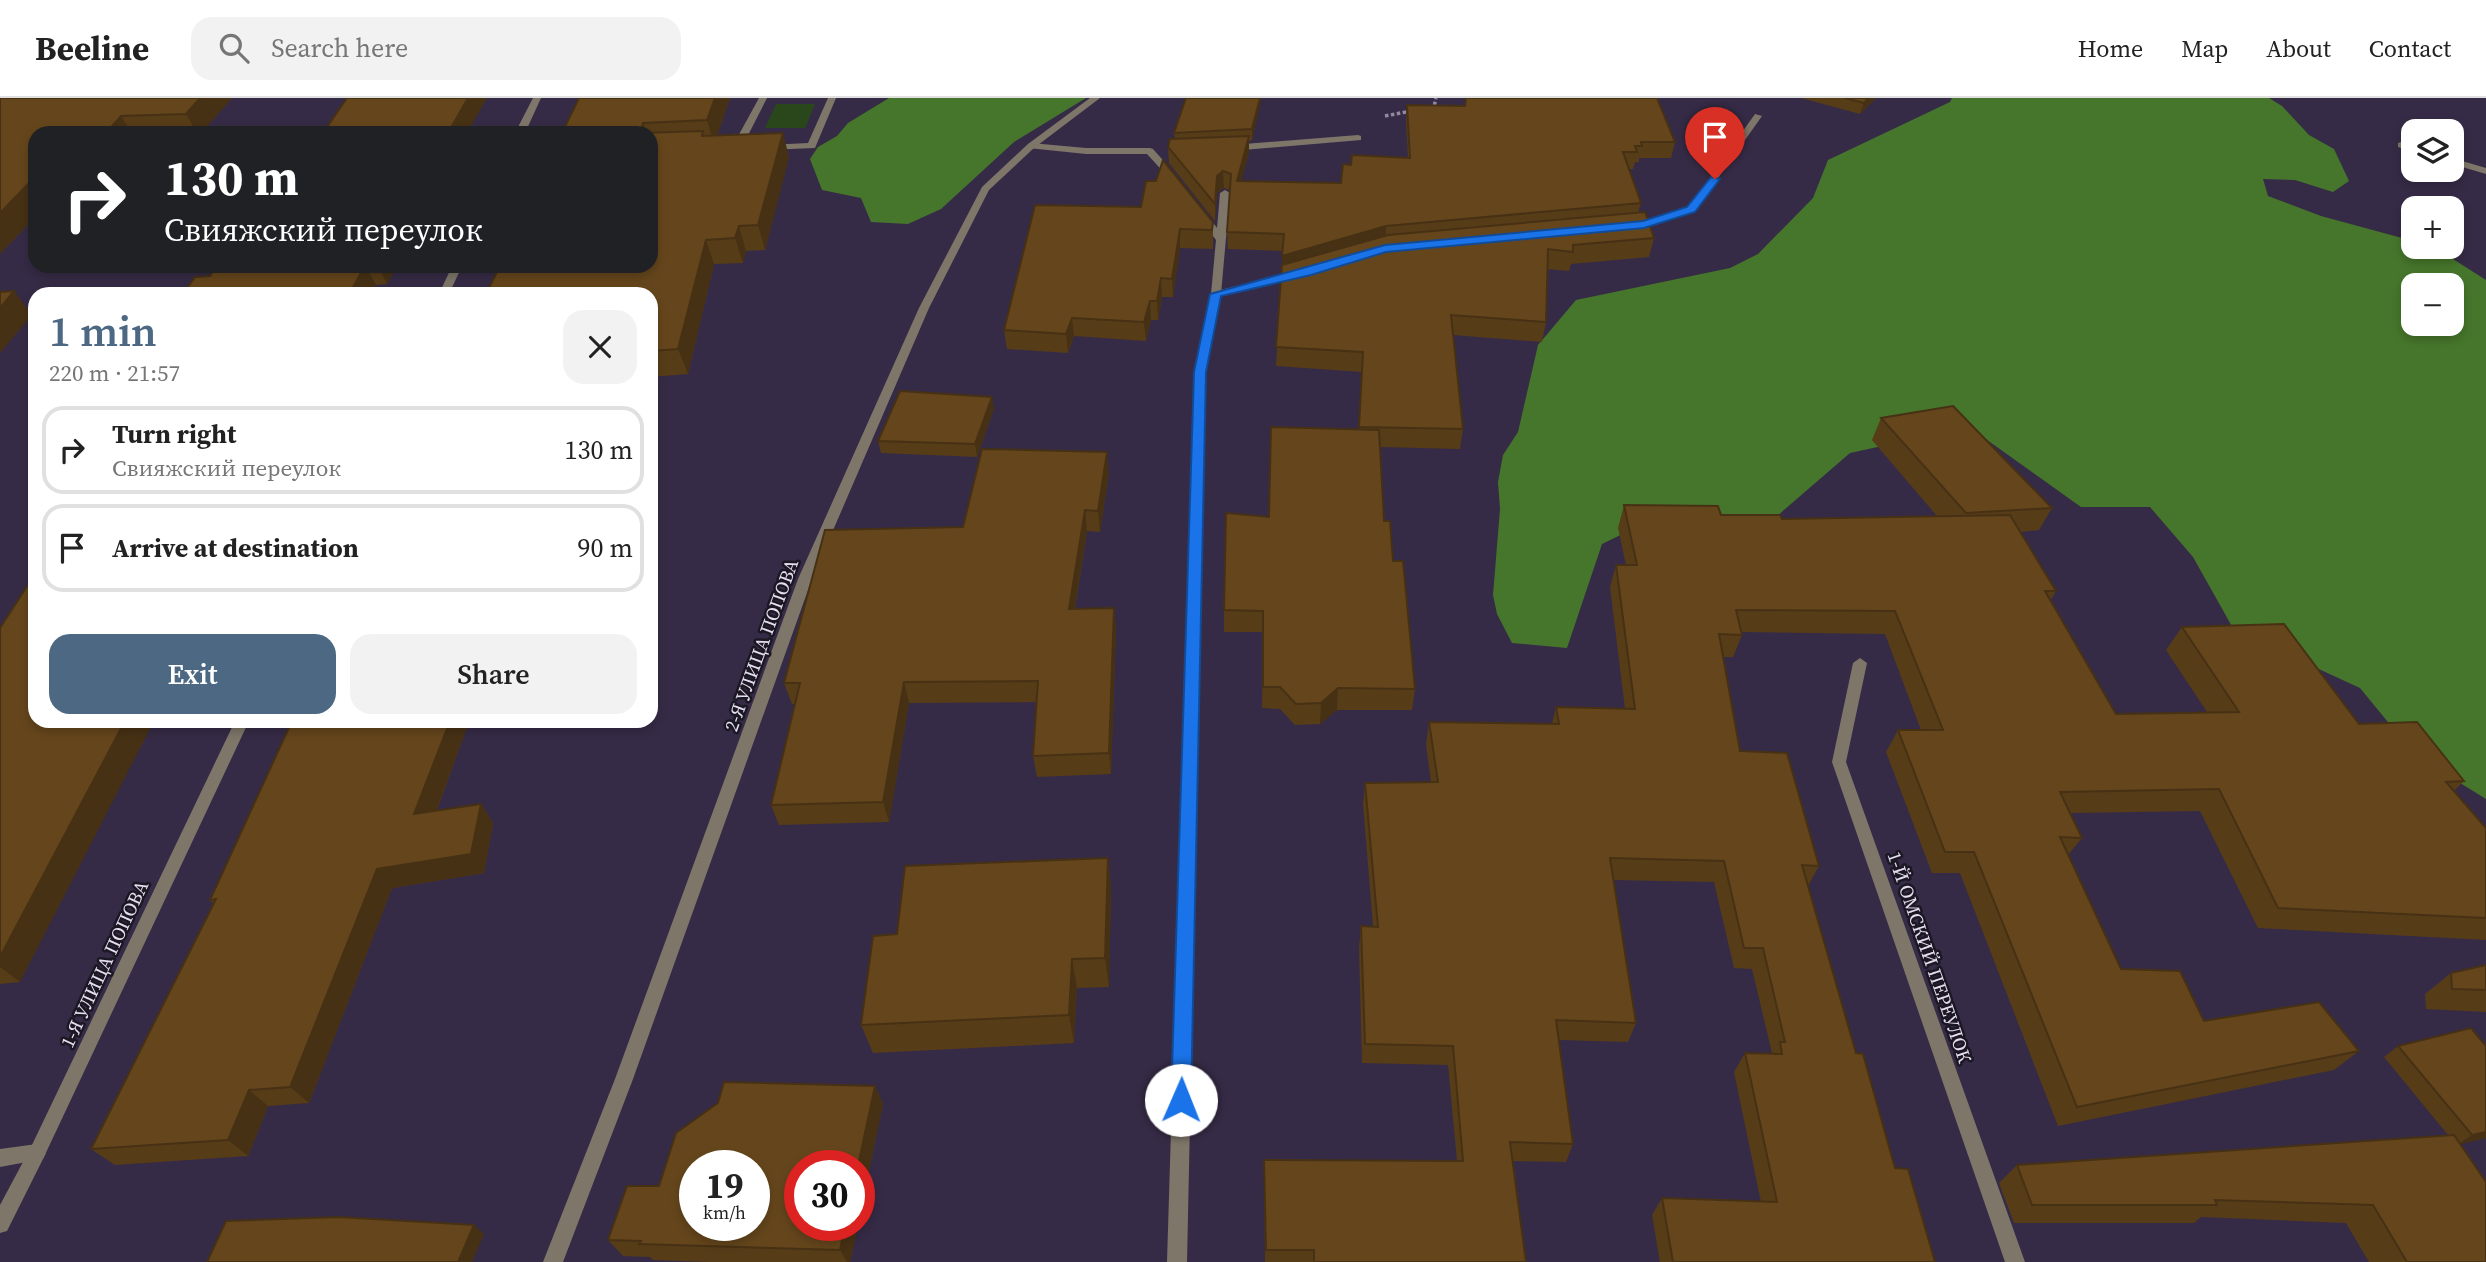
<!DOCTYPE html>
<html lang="en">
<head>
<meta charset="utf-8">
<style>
	:root { --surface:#fff; --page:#f2f2f2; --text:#222; --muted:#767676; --line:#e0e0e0; --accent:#4c6883 }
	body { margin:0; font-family:"Source Serif 4",serif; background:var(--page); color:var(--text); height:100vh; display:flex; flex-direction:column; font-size:26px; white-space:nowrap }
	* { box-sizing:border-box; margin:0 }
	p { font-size:23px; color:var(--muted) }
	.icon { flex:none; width:38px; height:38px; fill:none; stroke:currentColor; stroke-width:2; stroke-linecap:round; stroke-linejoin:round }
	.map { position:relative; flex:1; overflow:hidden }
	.details { position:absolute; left:28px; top:189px; width:630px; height:441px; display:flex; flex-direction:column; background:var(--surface); border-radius:21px; box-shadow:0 4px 10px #0003 }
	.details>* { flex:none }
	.guide { position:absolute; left:28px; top:28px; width:630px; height:147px; border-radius:21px; box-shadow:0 4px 10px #0003; background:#202124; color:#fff; overflow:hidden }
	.controls { position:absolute; left:2401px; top:21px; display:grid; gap:14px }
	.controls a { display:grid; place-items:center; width:63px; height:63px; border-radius:14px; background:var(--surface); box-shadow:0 4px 10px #0003; font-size:35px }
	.speed { position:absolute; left:679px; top:1052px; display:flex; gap:14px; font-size:35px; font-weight:700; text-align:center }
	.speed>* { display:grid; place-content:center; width:91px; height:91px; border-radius:50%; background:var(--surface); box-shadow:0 4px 10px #0003; line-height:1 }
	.speed small { font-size:18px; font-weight:400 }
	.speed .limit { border:10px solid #d22; background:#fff; color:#111 }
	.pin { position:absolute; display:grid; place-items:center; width:60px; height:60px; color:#fff; margin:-72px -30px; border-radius:50% 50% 50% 0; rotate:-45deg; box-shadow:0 0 7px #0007 }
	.pin .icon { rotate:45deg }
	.me { position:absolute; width:77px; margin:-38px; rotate:1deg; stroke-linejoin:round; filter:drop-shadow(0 0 5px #0008) }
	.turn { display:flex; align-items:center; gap:24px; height:147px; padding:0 21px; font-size:32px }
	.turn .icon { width:91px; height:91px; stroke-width:2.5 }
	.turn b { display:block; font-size:49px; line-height:60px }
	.round { display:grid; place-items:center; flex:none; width:74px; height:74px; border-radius:21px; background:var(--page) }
	.summary { display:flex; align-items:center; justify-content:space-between; height:119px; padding:0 21px }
	h1 { font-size:42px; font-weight:600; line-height:52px; color:var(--accent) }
	.primary-button { display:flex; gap:14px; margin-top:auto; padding:14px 21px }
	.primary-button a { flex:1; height:80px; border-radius:21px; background:var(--accent); color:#fff; font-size:28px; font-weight:600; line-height:80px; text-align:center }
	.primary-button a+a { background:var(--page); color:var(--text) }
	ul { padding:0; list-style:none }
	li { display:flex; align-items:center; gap:21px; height:88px; margin:0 14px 10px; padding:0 7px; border:4px solid var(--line); border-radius:21px }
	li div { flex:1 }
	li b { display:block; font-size:26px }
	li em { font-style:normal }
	header { display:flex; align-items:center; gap:42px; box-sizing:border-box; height:98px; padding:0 35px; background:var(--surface); border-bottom:2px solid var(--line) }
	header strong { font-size:33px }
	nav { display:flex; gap:38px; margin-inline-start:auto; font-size:24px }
	.search { width:490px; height:63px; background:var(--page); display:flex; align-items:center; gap:18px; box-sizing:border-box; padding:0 24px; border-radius:21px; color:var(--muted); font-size:26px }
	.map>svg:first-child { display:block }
	.green { fill:#2a471b }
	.forest { fill:#46762b; fill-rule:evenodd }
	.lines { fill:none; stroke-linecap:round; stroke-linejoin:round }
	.path { stroke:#92899f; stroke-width:3.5; stroke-dasharray:3.5 2.5; stroke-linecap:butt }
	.lane { fill:#7e7669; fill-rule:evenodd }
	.street { fill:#7e7669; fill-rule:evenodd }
	.wall { fill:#573c18 }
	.shaded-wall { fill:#473114 }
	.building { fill:#65461c; stroke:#473114; stroke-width:2; fill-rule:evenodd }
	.route { fill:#1a73e8; stroke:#114b97; stroke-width:2 }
	.labels { text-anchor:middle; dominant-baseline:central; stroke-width:5; stroke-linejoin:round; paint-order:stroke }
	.street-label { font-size:19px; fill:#e5def0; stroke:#1b1723 }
</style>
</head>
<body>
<header>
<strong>Beeline</strong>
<div class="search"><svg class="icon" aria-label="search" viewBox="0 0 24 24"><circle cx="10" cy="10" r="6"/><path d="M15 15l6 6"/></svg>Search here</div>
<nav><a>Home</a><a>Map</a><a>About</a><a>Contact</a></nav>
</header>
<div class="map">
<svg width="2486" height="1164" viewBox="0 0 2486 1164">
	<rect width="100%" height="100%" fill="#362b46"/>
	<path class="green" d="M776,6H815L805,30H765Z"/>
	<g class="forest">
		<path d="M889,0H1086L1014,44L941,111L908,126L871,124L861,100L822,92L810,61L818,49L837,38L848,25Z"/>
		<path d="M1952,0H2269L2282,8L2309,37L2334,51L2349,83L2333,94L2295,82L2263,81L2268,98L2321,118L2413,143V149H2434L2486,182V701L2415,657L2360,590L2234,532L2193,459L2150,409H2081L1969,329L1850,355L1777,418L1639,428L1602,446L1567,550L1512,545L1497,516L1493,497L1500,411L1498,384L1503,357L1518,334L1538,247L1576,202L1730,170L1758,156L1813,100L1828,62L1950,4ZM2413,187H2452V226H2413Z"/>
	</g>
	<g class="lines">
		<g class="path">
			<path d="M1430,10L1434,9L1436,0"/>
			<path d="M1385,18L1411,13"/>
		</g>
		<g class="lane">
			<path d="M759,0H767L741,51L733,53L731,51Z"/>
			<path d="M828,0H836L815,50L765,52V48L768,47L808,45Z"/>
			<path d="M1358,37L1361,38V42L1232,53L1227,50L1232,47Z"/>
			<path d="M1031,45L1086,50H1150L1153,51L1177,78L1169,80L1147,56H1086L1028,50V46Z"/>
			<path d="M1225,92L1230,95L1221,196L1216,199L1211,196L1216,142L1197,116L1205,114L1217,130L1220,95Z"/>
			<path d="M37,1046L43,1049L46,1055L43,1061L0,1069V1051Z"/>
		</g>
		<g class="street">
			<path d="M533,0H541L525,35H515Z"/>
			<path d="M1090,0H1100L1034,50L989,92L929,210L812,481L633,981L563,1164H543L615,981L798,481L919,210L982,89L1028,46Z"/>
			<path d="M1755,16L1762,18L1694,114L1645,130H1626V126L1644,124L1688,110Z"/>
			<path d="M2401,44L2413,48V54L2398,49V45Z"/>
			<path d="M2452,60L2486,70V76L2452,66Z"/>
			<path d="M452,168H462L449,196H439Z"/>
			<path d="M1299,173L1304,176L1303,178L1221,198L1206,274L1187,1164H1167L1194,274L1212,194Z"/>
			<path d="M1860,560L1867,565L1846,664L2025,1164H2005L1832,664L1853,565Z"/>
			<path d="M235,623H249L43,1061L7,1133L0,1135V1107L31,1049Z"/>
		</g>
	</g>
	<g class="wall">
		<path d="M0,0H232L201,35H35V119L0,156Z"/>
		<path d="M579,0H730L717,38L789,59L765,152L746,153L743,165L714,166L688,276L651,279V168L562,35Z"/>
		<path d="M1186,0H1261L1252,42L1249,43V54L1241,83L1341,85L1351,67L1408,60L1406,23L1407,7L1675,44L1671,60H1639V64H1635L1633,71H1628L1641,105L1638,115L1654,140L1649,159L1571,166L1569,173L1547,171L1546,224L1542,244L1453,237L1463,331L1460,351L1380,349L1384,423L1393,463L1415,591L1412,612H1337L1320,626L1295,627L1280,611L1262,610L1263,534H1224V512L1269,419L1359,332L1362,274L1276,268L1283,153L1228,151L1227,134L1230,92L1224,90L1217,95L1215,123L1169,65L1168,49L1175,41L1174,35Z"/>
		<path d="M1801,0H1876L1860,16Z"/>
		<path d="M1141,109L1213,124V151L1180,150L1173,199H1162L1158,222H1151L1146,243L1074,238L1068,255L1007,251L1004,232Z"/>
		<path d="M216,168H397L387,186L376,187L210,178Z"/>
		<path d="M994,311L977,359L881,355L878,343Z"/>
		<path d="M1881,320L2052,410L2039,432L2020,434L2056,493L2050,503L2116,616L2207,614L2166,552L2182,529L2464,683L2454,693L2486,730V842L2258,830L2200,713L2070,715L2082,740L2068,757L2121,871L2204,923L2359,953L2334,972L2058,1028L1960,775H1932L1886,654L1898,632H1921L1885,536L1741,534L1742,537L1733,559H1723L1740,653L1819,768L1808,788L1856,955L1895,1070L1935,1164H1660L1652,1117L1662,1100L1761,1104L1734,974L1745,955H1772L1752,871L1734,870L1714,784L1614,782L1636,925L1628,944L1559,942L1573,1046L1566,1064L1512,1063L1526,1164H1265L1264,1062L1457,1063L1448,967L1362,965L1359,849L1361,828H1373L1363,706L1365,685L1431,684L1426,646L1429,624L1552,626L1556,609L1625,611L1610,489L1616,467H1626L1618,430L1624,407L1721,417L1782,421L1937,418L1872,342Z"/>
		<path d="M1109,375L1100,434L1087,433L1075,511L1114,510L1116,531L1111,676L1037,679L1033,658L1036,604L909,605L889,724L779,727L771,707L795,606H792L784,585L963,429Z"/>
		<path d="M0,530L20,884L0,886Z"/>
		<path d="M450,623H463L467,629L437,712L481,706L493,725L484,775L392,790L309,1005L268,1008L248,1058L115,1067L91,1051L214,806L210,802Z"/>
		<path d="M1108,760L1111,790L1109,889L1077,890L1074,945L873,955L861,927L897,836Z"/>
		<path d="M2486,867V914L2426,911L2425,896L2451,875Z"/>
		<path d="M2398,948H2486V1040L2460,1046L2486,1164H2369L2346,1125L2201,1119L2194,1125H2014L1999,1085L2017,1067L2448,1037L2384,959Z"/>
		<path d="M875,988L883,1006L859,1120V1068L800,1127H858L850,1164H708L653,1162L650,1159L623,1158L608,1142L659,1088L718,1005Z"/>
	</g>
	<g class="shaded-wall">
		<path d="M200,0H232L201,35H197L186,16Z"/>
		<path d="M468,0H487L467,35H448Z"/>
		<path d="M715,0H730L714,46L707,22Z"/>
		<path d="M1260,0H1261V3L1252,42V31Z"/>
		<path d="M1868,0H1876L1860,16L1864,5Z"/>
		<path d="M121,18L132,35H106Z"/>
		<path d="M643,25L647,35H641Z"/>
		<path d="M783,35L789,59L765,152L758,127Z"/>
		<path d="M1249,38V54L1237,99V83Z"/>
		<path d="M1223,73L1224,90L1217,95L1215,123V106L1217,78Z"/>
		<path d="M35,79V119L0,156V115Z"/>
		<path d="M739,128L746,153L743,165L735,140Z"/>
		<path d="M1386,128L1385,144L1282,175V158Z"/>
		<path d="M1180,131V150L1173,199L1172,181Z"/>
		<path d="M706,142L714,166L688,276L678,251Z"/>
		<path d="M366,168L376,187L371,196H349Z"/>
		<path d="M378,168H397L387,186Z"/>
		<path d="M1161,180L1162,199L1158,222L1157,203Z"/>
		<path d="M14,193L32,217L0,255V210Z"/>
		<path d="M1150,203L1151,222L1146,243L1144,224Z"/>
		<path d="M1072,220L1074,238L1068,255L1066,236Z"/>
		<path d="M992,299L994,311L977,359L975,346Z"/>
		<path d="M1107,354L1109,375L1100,434L1098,413Z"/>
		<path d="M1085,412L1087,433L1071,532L1069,511Z"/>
		<path d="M1114,510L1116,531L1111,676L1109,655Z"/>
		<path d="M904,584L909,605L889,724L883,704Z"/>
		<path d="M1338,590L1337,612L1320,626L1321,605Z"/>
		<path d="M125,623H154L20,884L0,869V859Z"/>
		<path d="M450,623H463L467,629L428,735L414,716Z"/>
		<path d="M481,706L493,725L484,775L392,790L309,1005L290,989L377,771Z"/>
		<path d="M1108,760L1111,790L1109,889L1105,860Z"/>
		<path d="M1072,861L1077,890L1074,945L1069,917Z"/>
		<path d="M875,988L883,1006L859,1120V1068H858Z"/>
		<path d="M249,992L268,1008L248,1058L228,1042Z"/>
		<path d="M2486,1034V1040L2457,1047L2472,1037Z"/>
		<path d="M474,1127L484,1136L472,1164H458Z"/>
		<path d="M845,1127H858L850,1164H847L840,1152Z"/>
	</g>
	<g class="building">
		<path d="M0,0H200L186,16L121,18L106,35H35V79L0,115Z"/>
		<path d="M347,0H468L448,35H323Z"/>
		<path d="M579,0H715L707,22L643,25L641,35L703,33L702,38L783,35L758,127L739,128L735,140L706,142L678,251L651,253V196H486L500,168H651V35H562Z"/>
		<path d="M1186,0H1260L1252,31L1174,35Z"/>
		<path d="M1466,0H1657L1675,44H1641L1642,48H1635L1637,54H1623L1641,105L1386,128L1282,158L1284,136L1227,134L1231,76L1223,73L1217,78L1215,106L1168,49L1170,41L1249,38L1237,83L1341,85L1343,66L1351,67L1352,57L1410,60L1407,7L1465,8Z"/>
		<path d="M1845,0H1868L1864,5Z"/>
		<path d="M1163,62L1213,124L1212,132L1180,131L1172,181L1161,180L1157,203H1150L1144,224L1072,220L1066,236L1004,232L1035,107L1141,109L1146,83H1156Z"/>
		<path d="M1645,114L1654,140L1573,147V154L1548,151L1546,224L1451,217L1463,331L1359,329L1363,254L1276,249L1282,167L1388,137Z"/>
		<path d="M216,168H365L349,196H183L195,179L210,178Z"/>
		<path d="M14,193L0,210V194Z"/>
		<path d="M900,293L992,299L975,346L878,343Z"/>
		<path d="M1953,308L2052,410L1966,415L1881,320Z"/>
		<path d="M1271,329L1379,332L1384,423H1390L1393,463H1403L1415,591L1338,590L1321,605L1296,606L1280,589H1263V513L1224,512L1226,415L1269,419Z"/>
		<path d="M982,351L1107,354L1098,413L1085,412L1069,511L1114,510L1109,655L1033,658L1038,583L904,584L883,704L771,707L800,585H784L825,432L963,429Z"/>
		<path d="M1624,407L1718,408L1721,417H1780L1782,421L2010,417L2056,493H2045L2116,616L2239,614L2182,529L2284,526L2359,626L2417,624L2464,683L2446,684L2486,730V820L2278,810L2219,691L2060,694L2082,740L2060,739L2121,871L2180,873L2204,923L2319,904L2359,953L2077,1009L1974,754H1945L1898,632H1943L1895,513L1736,512L1742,537L1719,536L1740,653L1787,655L1819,768L1802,767L1856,955L1863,956L1895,1070L1908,1071L1935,1164H1673L1662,1100L1777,1104L1745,955L1782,956L1780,944H1785L1763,850H1744L1724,763L1610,760L1636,925L1556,922L1573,1046L1510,1044L1526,1164H1314V1152H1266L1264,1062L1463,1063L1453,948L1365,946L1361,828L1378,829L1365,685L1438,684L1429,624L1559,626L1556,609L1635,611L1616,467H1637Z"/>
		<path d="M35,476V623H125L0,859V530Z"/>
		<path d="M292,623H450L414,716L481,706L471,756L377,771L290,989L249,992L228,1042L91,1051L216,801L210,802Z"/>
		<path d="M1108,760L1105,860L1072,861L1069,917L861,927L873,838L897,836L905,768Z"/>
		<path d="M2486,867V892L2452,891L2451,875Z"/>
		<path d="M2471,930L2486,948V1034L2472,1037L2398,948Z"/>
		<path d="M724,984L875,988L858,1068H800V1127H845L840,1152L639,1146L641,1143L608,1142L627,1088H659L676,1035L718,1005ZM695,1068H754V1127H695Z"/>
		<path d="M2454,1037L2486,1084V1164H2407L2373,1107L2215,1102L2217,1107H2032L2017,1067Z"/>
		<path d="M339,1119L474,1127L458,1164H207L226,1123Z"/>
	</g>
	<path class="route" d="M1711,79L1720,81L1695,114L1644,130L1386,154L1311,177L1221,198L1206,274L1191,1002L1188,1008L1181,1011L1174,1008L1171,1002L1194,274L1210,196L1385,147L1643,123L1687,109Z"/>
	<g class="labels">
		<g class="street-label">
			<text transform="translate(761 547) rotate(-70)">2-Я УЛИЦА ПОПОВА</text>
			<text transform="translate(1930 859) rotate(71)">1-Й ОМСКИЙ ПЕРЕУЛОК</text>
			<text transform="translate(104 866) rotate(-65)">1-Я УЛИЦА ПОПОВА</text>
		</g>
	</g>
</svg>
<div class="controls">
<a><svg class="icon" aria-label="layers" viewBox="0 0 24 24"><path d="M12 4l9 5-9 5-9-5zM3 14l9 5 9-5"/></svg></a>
<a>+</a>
<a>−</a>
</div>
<div class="speed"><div>19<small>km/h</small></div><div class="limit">30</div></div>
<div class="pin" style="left:1715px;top:81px;background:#d93025"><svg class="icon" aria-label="arrive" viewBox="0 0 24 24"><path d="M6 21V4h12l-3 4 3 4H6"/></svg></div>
<svg class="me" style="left:1181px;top:1002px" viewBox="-20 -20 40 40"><circle r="19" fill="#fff"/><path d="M0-13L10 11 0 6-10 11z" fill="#1a73e8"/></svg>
<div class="guide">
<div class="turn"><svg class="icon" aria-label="right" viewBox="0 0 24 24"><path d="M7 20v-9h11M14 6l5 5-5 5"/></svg><div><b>130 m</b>Свияжский переулок</div></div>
</div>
<section class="details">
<div class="summary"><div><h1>1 min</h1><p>220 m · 21:57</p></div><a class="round"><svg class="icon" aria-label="close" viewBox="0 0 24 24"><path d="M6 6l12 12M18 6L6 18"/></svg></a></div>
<ul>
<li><svg class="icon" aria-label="right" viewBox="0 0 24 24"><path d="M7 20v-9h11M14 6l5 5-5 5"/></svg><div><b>Turn right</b><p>Свияжский переулок</p></div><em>130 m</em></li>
<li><svg class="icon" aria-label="arrive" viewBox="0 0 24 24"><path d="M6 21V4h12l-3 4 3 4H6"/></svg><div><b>Arrive at destination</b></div><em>90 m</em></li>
</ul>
<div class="primary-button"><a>Exit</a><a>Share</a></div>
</section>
</div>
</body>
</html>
